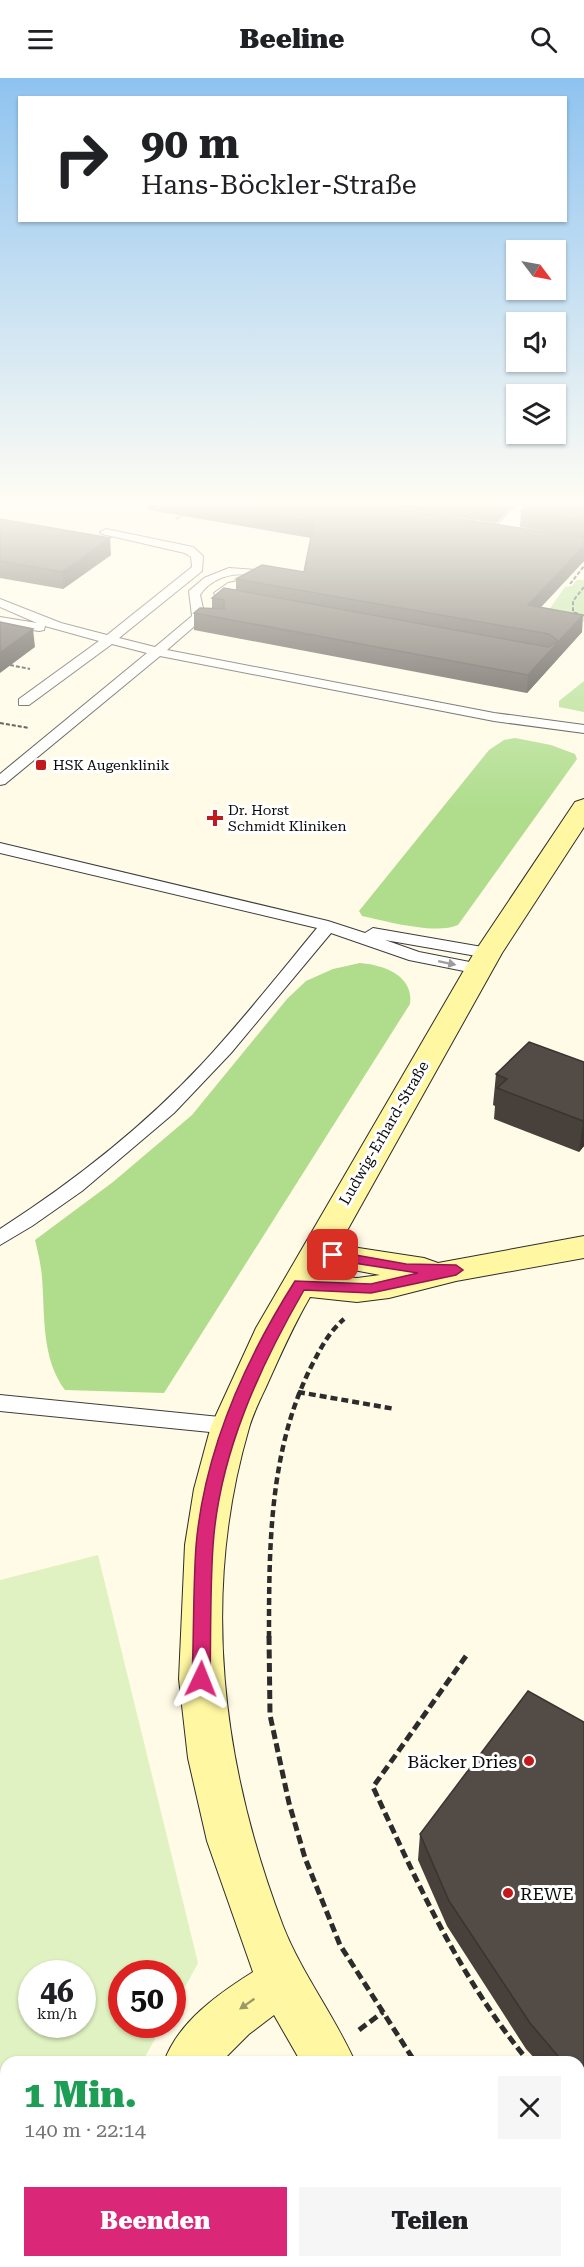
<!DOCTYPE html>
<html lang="de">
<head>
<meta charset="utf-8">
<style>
	:root { --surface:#fff; --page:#f6f6f6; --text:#202124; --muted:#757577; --accent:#db2777 }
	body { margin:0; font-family:"Roboto Serif",serif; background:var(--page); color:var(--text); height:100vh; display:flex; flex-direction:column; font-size:22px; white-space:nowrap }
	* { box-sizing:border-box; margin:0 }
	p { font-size:20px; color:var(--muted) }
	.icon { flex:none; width:33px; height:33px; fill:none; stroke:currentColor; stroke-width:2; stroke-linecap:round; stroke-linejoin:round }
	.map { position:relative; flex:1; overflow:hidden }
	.sheet { position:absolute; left:0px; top:1978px; width:585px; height:212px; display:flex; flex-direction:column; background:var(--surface); border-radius:18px 18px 0 0; box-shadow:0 2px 4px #0004 }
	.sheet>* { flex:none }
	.banner { position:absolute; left:18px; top:18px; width:549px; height:126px; border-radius:0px; box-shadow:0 2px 4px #0004; background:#fff; color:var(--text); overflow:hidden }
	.needle { width:39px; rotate:122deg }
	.tools { position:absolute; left:506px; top:162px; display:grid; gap:12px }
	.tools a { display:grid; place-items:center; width:60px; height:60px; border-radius:0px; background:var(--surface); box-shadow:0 2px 4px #0004; font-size:30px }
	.speed { position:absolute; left:18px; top:1882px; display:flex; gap:12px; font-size:30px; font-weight:700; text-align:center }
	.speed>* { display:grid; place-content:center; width:78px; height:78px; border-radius:50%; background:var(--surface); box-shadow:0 2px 4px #0004; line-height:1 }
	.speed small { font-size:15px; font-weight:400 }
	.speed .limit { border:9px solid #d22; background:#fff; color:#111 }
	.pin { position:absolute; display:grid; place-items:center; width:51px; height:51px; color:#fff; margin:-26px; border-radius:12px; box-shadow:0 3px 9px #0006 }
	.me { position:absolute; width:66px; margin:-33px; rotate:2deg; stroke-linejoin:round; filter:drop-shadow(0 0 4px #0008) }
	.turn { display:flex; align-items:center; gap:21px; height:126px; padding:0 24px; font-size:27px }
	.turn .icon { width:78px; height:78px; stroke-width:2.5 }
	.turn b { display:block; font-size:42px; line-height:51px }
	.round { display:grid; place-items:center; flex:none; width:63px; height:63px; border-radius:0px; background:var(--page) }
	.head { display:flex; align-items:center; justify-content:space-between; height:102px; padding:0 24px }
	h1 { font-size:36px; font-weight:800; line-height:45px; color:#1e9e55 }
	.button { display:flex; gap:12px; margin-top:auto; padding:12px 24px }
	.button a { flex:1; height:69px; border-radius:0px; background:var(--accent); color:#fff; font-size:24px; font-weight:800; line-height:69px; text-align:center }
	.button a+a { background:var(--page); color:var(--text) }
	header { display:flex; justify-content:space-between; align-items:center; height:78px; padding:0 24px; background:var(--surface); font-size:27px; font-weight:800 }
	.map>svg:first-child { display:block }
	.forest { fill:#afdd8c }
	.pitch { fill:#e0f2c1; fill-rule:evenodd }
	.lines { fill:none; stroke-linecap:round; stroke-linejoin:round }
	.lane-casing { stroke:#3d3d3d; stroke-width:2 }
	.street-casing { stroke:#3d3d3d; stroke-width:2 }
	.secondary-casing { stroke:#2c2c2c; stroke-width:2 }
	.path-far2 { stroke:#2c2c2c; stroke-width:2; stroke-dasharray:4 2; stroke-linecap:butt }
	.path-far1 { stroke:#2c2c2c; stroke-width:4.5; stroke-dasharray:7 4; stroke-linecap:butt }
	.path { stroke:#2c2c2c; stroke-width:5; stroke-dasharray:9 4.5; stroke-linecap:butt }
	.lane { fill:#fff; fill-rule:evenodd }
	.street { fill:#fff; fill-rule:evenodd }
	.secondary { fill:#fff7a1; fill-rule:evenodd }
	.wall { fill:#47403b }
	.shaded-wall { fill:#3a3430 }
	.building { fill:#534b45; stroke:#3a3430; stroke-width:1.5 }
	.oneway { fill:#9d9d9d }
	.oneway2 { fill:#9d9865 }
	.route { fill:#db2777; stroke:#8e194d; stroke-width:1.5 }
	.poi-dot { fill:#c2191d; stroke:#fff; stroke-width:2 }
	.labels { text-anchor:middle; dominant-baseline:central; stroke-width:6; stroke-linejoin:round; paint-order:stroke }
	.far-poi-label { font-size:14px; fill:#0a0a0a; stroke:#fff; text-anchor:start }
	.street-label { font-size:15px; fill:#0a0a0a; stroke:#fff }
	.near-poi-label { font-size:18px; fill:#0a0a0a; stroke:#fff; text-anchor:end }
</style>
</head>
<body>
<header><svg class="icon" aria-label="menu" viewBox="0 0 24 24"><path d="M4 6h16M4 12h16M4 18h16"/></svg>Beeline<svg class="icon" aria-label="search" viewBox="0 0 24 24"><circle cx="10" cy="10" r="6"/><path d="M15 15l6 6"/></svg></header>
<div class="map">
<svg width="584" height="2189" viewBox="0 0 584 2189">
	<rect width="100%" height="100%" fill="#fffbe6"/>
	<g class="forest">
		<path d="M577,502H584V544L546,536L565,509L572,508Z"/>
		<path d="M584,603V634L559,629V623Z"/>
		<path d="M515,660L551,667L575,676L577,681L458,847C436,857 385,843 362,838L359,833L489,672L504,662Z"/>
		<path d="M360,885C383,887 414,897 410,926L164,1315L65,1312C41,1280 45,1237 42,1199C41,1187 38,1174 35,1162L113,1104L192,1037L287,921L306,903L333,891Z"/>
	</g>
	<path class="pitch" d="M98,1477L198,1885L173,1931L172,1896H122V1947H163L142,1984H6V2184H30L29,2189H0V1502ZM32,1896H82V1947H32Z"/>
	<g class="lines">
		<g class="lane-casing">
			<g id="lane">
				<path d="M106,451L193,469L203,478L202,493L119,560L155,569L192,538L189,513L204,500L229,490L257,492L258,507L236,511L227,516L239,524L233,528L218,523L214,515L228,505L248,501L247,497C230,494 209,502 200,517L205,539L167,572L494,635L584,647V655L494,643L160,578L5,706L0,707V696L147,575L112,566L29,627H19V621L99,563L45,548L44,552L39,553L0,547V539L37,545L0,529V521L61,545L107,557L192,489L191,479L185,475L102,456L100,454Z"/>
				<path d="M0,765L328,843L365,855L373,850L488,870L496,875L488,880L385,862L419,874L485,887L487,891L485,895L479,896L409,882L331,855L231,975L174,1035L82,1113L32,1148L0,1167V1151C73,1104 142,1050 202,986C242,943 279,896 317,850L0,775Z"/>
				<path d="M0,1317L230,1340L238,1342L241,1348L238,1354L230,1356L0,1333Z"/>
			</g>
		</g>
		<g class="street-casing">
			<path id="street" d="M517,427H538C531,436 518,454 507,459C499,462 461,456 456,449L466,443L497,447Z"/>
		</g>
		<g class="secondary-casing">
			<g id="secondary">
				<path d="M584,721V749L502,875L339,1167L424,1180L438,1185L584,1158V1180L456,1203L389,1220L357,1224L310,1219C293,1248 280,1278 266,1309C260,1322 253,1336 249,1350C200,1517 222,1688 283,1848C302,1896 334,1937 355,1984H301L274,1937L249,1956L221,1984H164C178,1944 218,1916 253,1894L207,1763L188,1680L179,1601L185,1467L194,1411L211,1348L256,1250L474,875L575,724ZM327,1187L380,1197L357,1200L322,1197Z"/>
				<path d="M79,2184H164L162,2189H78Z"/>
				<path d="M445,2184H503L505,2189H447Z"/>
			</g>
		</g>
		<g class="path-far2">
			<path d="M176,441L185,436"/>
			<path d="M570,506L584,488"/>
			<path d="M584,509L573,523V534L584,538"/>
			<path d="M10,587L30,591"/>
			<path d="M0,645L29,650"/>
		</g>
		<g class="path-far1">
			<path d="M298,1314L395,1331"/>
			<path d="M269,1560C269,1467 269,1370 313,1285C322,1268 329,1254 344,1241"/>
		</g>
		<g class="path">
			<path d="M269,1558L270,1637L289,1725L305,1780L340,1867L415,1984"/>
			<path d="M466,1578L373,1709C418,1806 460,1901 529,1984"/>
			<path d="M359,1952L383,1934"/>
			<path d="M579,2045L584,2051"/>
			<path d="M567,2184L570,2189"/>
		</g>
		<use href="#lane" class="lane"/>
		<use href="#street" class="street"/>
		<use href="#secondary" class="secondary"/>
	</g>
	<g class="wall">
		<path d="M148,427H371L579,459L520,449L521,433L584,427V483L541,529L582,554L527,615L194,552V535L212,531V520L236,512V501L304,494L311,460L148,432Z"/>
		<path d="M374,427H514L496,445Z"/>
		<path d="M0,441L111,477L63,511L0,500Z"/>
		<path d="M584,984V1068L579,1074L494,1041L495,1028L493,1027L496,996Z"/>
		<path d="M584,1644V2039L579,2033V1984H538L526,1971L447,1848L418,1782L420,1756Z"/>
	</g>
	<g class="shaded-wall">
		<path d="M499,427H514L496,445L497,429Z"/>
		<path d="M110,460L111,477L63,511L62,494Z"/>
		<path d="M584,468V483L527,544L528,527Z"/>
		<path d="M583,537L582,554L527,615L528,597Z"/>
		<path d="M33,551L35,569L0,595V575Z"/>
		<path d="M584,1041V1068L579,1074L583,1043Z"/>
	</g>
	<g class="building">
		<path d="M211,427H371L584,460V468L528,527L583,537L528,597L194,535L200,530L224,531V522L212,520L224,510L548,569L558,563L549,556L236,501L262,487L304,494L314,444Z"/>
		<path d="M485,427H499L497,429Z"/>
		<path d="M527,427H584V443L521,433Z"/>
		<path d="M0,441L110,460L62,494L0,483Z"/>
		<path d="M0,544L33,551L0,575Z"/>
		<path d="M529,964L584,984V1041L583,1043L497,1010L507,1001L496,996Z"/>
		<path d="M528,1613L584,1644V2009L579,2003V1984H563L530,1945L449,1823L420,1756Z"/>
	</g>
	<defs><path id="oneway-solid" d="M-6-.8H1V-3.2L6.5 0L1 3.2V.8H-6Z" transform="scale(1.5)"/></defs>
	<use class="oneway" href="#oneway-solid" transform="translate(447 885) rotate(12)"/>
	<use class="oneway2" href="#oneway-solid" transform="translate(247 1926) rotate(145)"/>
	<linearGradient id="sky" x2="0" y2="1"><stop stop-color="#8ec3f0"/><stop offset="0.58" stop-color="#fffdf4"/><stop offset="1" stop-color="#fffdf4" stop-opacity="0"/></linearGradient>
	<rect width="584" height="733" fill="url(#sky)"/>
	<path class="route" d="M333,1173L406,1186L456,1187L463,1192L456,1197L371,1215L304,1212C259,1290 219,1377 213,1468C210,1512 211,1557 210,1601L208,1606L201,1608L195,1606L192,1601C194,1557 193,1512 196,1468C204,1374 245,1282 295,1203L371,1206L418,1195L328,1181L326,1177L328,1174Z"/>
	<g class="poi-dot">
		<rect x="35" y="681" width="12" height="12" rx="3"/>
		<path d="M212 731h6v6h6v6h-6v6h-6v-6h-6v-6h6z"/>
		<circle cx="529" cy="1683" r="6"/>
		<circle cx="508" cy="1815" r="6"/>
	</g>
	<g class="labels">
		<g class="far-poi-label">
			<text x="53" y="687">HSK Augenklinik</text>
			<text x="228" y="732">Dr. Horst<tspan x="228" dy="16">Schmidt Kliniken</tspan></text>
		</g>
		<g class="street-label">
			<text transform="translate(384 1055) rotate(-60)">Ludwig-Erhard-Straße</text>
		</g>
		<g class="near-poi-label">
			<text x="517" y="1683">Bäcker Dries</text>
			<text x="520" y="1815" text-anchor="start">REWE</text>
		</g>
	</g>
</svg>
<div class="tools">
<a><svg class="needle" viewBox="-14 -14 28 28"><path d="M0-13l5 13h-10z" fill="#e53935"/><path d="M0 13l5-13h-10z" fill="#757577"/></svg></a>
<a><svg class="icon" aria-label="sound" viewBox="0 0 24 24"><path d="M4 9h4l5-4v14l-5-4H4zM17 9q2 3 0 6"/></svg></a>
<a><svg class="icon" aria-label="layers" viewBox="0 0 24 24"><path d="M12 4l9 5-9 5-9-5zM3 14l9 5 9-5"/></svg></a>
</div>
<div class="speed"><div>46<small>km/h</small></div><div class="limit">50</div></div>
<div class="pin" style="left:333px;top:1177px;background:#d93025"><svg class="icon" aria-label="arrive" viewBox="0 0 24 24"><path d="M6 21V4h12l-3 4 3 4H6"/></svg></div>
<svg class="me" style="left:201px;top:1601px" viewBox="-20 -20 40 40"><path d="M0-17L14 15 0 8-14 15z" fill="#db2777" stroke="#fff" stroke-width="4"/></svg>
<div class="banner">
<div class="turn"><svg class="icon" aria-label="right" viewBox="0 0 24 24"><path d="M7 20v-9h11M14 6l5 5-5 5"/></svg><div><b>90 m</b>Hans-Böckler-Straße</div></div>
</div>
<section class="sheet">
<div class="head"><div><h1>1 Min.</h1><p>140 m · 22:14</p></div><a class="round"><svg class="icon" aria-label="close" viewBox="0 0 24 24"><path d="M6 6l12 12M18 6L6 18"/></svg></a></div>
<div class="button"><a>Beenden</a><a>Teilen</a></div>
</section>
</div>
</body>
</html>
